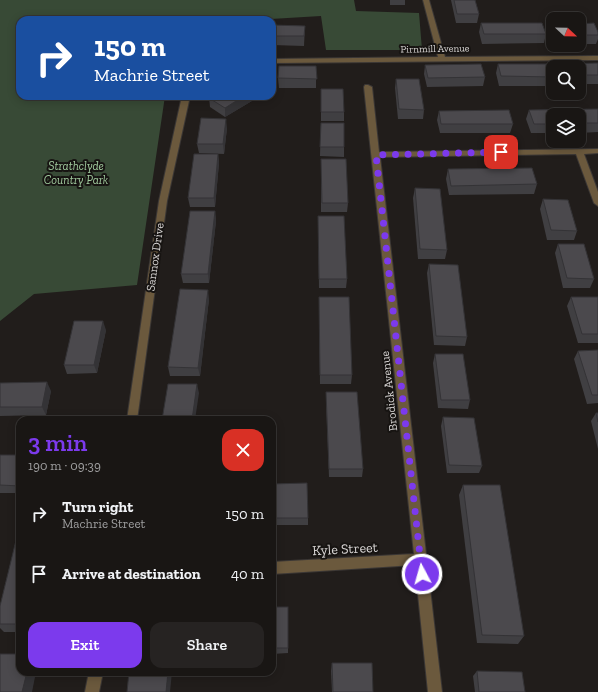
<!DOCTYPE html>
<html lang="en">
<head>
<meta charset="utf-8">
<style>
	:root { --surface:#191614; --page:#262322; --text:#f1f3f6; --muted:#9f9fa0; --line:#373534; --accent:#7c3aed }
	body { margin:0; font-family:"Zilla Slab",serif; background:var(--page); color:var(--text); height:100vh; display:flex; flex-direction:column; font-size:15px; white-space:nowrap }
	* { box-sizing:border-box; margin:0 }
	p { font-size:13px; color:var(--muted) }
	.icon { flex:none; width:22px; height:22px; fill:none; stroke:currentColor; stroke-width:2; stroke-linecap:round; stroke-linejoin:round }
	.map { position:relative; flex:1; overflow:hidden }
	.drawer { position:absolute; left:16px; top:416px; width:260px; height:260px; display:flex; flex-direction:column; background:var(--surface); border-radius:12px; box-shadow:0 2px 10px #0003,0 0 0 1px var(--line) }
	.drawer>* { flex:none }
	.hud { position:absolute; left:16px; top:16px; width:260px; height:84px; border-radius:12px; box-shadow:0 2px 10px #0003,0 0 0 1px var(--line); background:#1a4fa0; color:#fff; overflow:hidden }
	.needle { width:26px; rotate:112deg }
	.tools { position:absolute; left:546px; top:12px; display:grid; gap:8px }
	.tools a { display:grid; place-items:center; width:40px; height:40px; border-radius:8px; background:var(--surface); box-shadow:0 2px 10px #0003,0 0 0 1px var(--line); font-size:20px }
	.pin { position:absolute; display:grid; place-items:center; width:34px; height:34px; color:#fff; margin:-17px; border-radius:8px; box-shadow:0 2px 6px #0006 }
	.me { position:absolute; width:44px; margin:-22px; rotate:354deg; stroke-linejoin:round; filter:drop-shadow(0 0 3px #0008) }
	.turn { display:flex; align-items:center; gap:14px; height:84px; padding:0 12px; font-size:18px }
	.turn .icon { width:52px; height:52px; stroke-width:2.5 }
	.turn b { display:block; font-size:28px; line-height:34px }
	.round { display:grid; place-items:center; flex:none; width:42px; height:42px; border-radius:12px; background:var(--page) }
	.overview { display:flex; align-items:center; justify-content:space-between; height:68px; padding:0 12px }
	h1 { font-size:24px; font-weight:600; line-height:30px; color:var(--accent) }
	.action { display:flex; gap:8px; margin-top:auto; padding:8px 12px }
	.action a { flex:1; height:46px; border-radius:12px; background:var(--accent); color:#fff; font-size:16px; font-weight:600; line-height:46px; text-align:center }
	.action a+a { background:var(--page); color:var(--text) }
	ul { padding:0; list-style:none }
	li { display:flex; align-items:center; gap:12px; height:60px; padding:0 12px }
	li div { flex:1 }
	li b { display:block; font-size:15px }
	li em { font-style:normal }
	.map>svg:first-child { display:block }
	.green { fill:#384a36 }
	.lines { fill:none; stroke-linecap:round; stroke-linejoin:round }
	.minor-casing { stroke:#3b3735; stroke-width:2 }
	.minor { fill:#6b593d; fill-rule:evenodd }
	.wall { fill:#403f42 }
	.shaded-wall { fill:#343336 }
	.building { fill:#4b494d; stroke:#343336 }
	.route { stroke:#7c3aed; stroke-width:7; stroke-dasharray:0 12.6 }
	.labels { text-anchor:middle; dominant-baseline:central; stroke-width:4; stroke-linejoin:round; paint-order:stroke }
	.far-street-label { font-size:10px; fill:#d9d6d5; stroke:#171412 }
	.park-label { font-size:12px; font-style:italic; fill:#a2cb9f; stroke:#171412 }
	.street-label { font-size:12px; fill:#d9d6d5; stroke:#171412 }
	.near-street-label { font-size:14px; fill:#d9d6d5; stroke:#171412 }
</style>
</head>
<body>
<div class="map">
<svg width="598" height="692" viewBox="0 0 598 692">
	<rect width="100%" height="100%" fill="#211d1b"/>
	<path class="green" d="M0,0H354L356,11L419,13L422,50H326L321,16L254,20H20V96H165L137,285L34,294L0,321Z"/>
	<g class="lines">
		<g class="minor-casing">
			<g id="minor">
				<path d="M423,0H429L445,57L598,56V60L272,63V59L438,57Z"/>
				<path d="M365,85H368L372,87L379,152L598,149V153L584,154L598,192V206L594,203L576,154L380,157L442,692H428L415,565L272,574V562L414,554L364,87Z"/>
				<path d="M182,96H190L167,201L137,420H127L159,201Z"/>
				<path d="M89,672H103L99,692H85Z"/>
			</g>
		</g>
		<use href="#minor" class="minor"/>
	</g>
	<g class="wall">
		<rect x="390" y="0" width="15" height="5"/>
		<path d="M451,0H475L479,14L477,23H456Z"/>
		<path d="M481,23L546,34L544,43L482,44L479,32Z"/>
		<path d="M579,24L598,32V39L596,44H579Z"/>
		<path d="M272,25L305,26L304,46L272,45Z"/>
		<path d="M598,63V84H579V67H563L564,64Z"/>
		<path d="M498,64L553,70V86H499L496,73Z"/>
		<path d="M425,65L485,77L483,86L427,87L424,74Z"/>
		<path d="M316,66V88H279L278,78Z"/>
		<path d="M396,79L424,110L423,119H398L395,88Z"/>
		<path d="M321,89L344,112V121H321Z"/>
		<path d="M213,96H260L225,117L210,107L209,98Z"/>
		<path d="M598,109V132L579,133V115H553V133H531L526,119L529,110Z"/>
		<path d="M439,111L513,124L510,133H440L437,120Z"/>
		<path d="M321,123L344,147V157L320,156Z"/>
		<path d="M227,128L224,154L199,153L197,144Z"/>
		<path d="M218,154L219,163L215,207H190L188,198Z"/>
		<path d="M321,159L348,203L347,212H321Z"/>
		<path d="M448,169L537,184L534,194L449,195L446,179Z"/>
		<path d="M415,188L447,250L445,259H418L413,198Z"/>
		<path d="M543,199L577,231L574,240H547L540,209Z"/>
		<path d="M215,211L216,221L209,283H183L181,274Z"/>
		<path d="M318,216L347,279L346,288H319Z"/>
		<path d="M558,244L594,279L590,288H563L555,253Z"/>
		<path d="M429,264L467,337L465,346L434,345L427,273Z"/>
		<path d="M319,297L352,375L351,384H320Z"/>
		<path d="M571,297H598V343H578L567,306Z"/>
		<path d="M209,299L200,376H170L168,367Z"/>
		<path d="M106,330L97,373L67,374L64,365Z"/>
		<path d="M598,350V403L587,404L574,359L578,351Z"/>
		<path d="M435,354L470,400L468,409L438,408L433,363Z"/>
		<path d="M0,383L51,391L46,415L0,416Z"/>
		<path d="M326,392L363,469L362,477H329L326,401Z"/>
		<path d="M596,413H598V449L591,421Z"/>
		<path d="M443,417L482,466L479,473H447L441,426Z"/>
		<rect x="0" y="455" width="20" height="38"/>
		<path d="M272,484L308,518V525H272Z"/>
		<path d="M463,485L524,636L518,644L477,643L459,495Z"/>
		<path d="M20,524V632H4L0,628V606Z"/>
		<path d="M272,607H288V653L272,654Z"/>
		<path d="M332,663L373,692H332L331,671Z"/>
		<path d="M477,671L525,692H475L473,676Z"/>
	</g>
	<g class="shaded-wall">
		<path d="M244,96H260L225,117V108Z"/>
		<path d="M226,119L227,128L224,154L223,144Z"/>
		<path d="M218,154L219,163L215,207L214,198Z"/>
		<path d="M215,211L216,221L209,283L208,274Z"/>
		<path d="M208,290L209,299L200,376L198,368Z"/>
		<path d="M103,321L106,330L97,373L94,365Z"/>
		<path d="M47,382L51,391L46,415L42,407Z"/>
		<path d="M197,384L199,393L195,420H192Z"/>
		<path d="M27,672H36L32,692H22Z"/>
		<path d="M168,672H172L170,692H166Z"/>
	</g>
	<g class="building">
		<path d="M454,0H475L479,14H457Z"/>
		<path d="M481,23H542L546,34H484Z"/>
		<path d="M594,23L598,32V35H579V24Z"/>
		<path d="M272,25L305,26L304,36H272Z"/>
		<path d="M598,63V75H579V67H566L564,64Z"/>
		<path d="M481,64L485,77L428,78L425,65Z"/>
		<path d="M498,64H551L553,70V77L501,76Z"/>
		<path d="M279,66H316L317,79L278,78Z"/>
		<path d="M396,79H419L424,110L399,109Z"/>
		<path d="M321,89H343L344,112H321Z"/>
		<path d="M213,96H244L225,108L209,98Z"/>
		<path d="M598,109V123H579V115H553V124H534L529,110Z"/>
		<path d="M509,110L513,124H441L439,111Z"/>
		<path d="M201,118L226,119L223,144H197Z"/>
		<path d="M321,123H344V147H320Z"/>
		<path d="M194,154H218L214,198H188Z"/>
		<path d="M321,159H346L348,203H322Z"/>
		<path d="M532,168L537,184L451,186L448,169Z"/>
		<path d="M415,188L440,189L447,250L420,249Z"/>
		<path d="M543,199L568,200L577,231L551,230Z"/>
		<path d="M190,211H215L208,274H181Z"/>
		<path d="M318,216H344L347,279H319Z"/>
		<path d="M558,244H584L594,279L567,278Z"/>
		<path d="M429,264L458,265L467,337L436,336Z"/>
		<path d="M180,289L208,290L198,368L168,367Z"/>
		<path d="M319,297H349L352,375H320Z"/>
		<path d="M571,297H598V334H582Z"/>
		<path d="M74,321H103L94,365H64Z"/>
		<path d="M598,350V395H592L578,351Z"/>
		<path d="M435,354H463L470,400H441Z"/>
		<path d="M47,382L42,407H0V383Z"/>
		<path d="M168,384H197L192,420H162Z"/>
		<path d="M326,392H357L363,469H329Z"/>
		<path d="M596,413H598V422Z"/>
		<path d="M443,417L474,418L482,466L449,465Z"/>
		<path d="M0,455H20V486L0,485Z"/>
		<path d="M307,483L308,518H272V484Z"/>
		<path d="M463,485H500L524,636L482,635Z"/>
		<path d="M20,524V624H0V606Z"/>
		<rect x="272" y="607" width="16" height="41"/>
		<path d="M0,654H20V672H27L22,692H0Z"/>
		<path d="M332,663H372L373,692H333Z"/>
		<path d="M477,671L522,672L525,692H479Z"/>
		<path d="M129,672H168L166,692H127Z"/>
	</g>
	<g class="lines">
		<path class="route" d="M422,574L376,155L501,152"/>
	</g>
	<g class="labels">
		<g class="far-street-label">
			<text transform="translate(435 49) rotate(-1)">Pirnmill Avenue</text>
		</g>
		<g class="park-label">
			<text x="76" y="166">Strathclyde<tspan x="76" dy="14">Country Park</tspan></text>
		</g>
		<g class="street-label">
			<text transform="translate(155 257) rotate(-82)">Sannox Drive</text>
			<text transform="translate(389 391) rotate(-96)">Brodick Avenue</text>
		</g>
		<g class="near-street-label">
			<text transform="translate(345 549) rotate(-3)">Kyle Street</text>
		</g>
	</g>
</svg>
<div class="tools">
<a><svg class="needle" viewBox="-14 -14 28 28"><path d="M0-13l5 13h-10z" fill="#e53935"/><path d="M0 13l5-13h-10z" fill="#9f9fa0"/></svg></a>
<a><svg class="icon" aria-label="search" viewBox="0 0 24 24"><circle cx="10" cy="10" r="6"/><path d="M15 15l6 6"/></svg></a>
<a><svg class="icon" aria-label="layers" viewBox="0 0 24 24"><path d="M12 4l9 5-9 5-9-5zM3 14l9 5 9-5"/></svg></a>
</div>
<div class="pin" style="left:501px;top:152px;background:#d93025"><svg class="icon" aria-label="arrive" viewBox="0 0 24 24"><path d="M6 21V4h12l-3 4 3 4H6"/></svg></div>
<svg class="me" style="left:422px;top:574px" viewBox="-20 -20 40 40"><circle r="17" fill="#7c3aed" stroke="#fff" stroke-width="3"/><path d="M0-11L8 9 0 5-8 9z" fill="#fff"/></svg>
<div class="hud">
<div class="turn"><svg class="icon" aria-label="right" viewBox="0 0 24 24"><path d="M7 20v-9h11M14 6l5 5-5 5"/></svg><div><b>150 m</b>Machrie Street</div></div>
</div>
<section class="drawer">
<div class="overview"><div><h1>3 min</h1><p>190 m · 09:39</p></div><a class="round" style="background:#d93025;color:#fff"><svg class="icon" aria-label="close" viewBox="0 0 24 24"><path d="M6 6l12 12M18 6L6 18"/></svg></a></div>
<ul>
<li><svg class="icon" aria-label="right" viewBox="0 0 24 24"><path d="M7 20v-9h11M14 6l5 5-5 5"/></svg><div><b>Turn right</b><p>Machrie Street</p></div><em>150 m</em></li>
<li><svg class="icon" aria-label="arrive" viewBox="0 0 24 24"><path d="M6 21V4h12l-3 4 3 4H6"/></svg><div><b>Arrive at destination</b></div><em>40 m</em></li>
</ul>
<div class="action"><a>Exit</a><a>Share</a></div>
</section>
</div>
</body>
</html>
